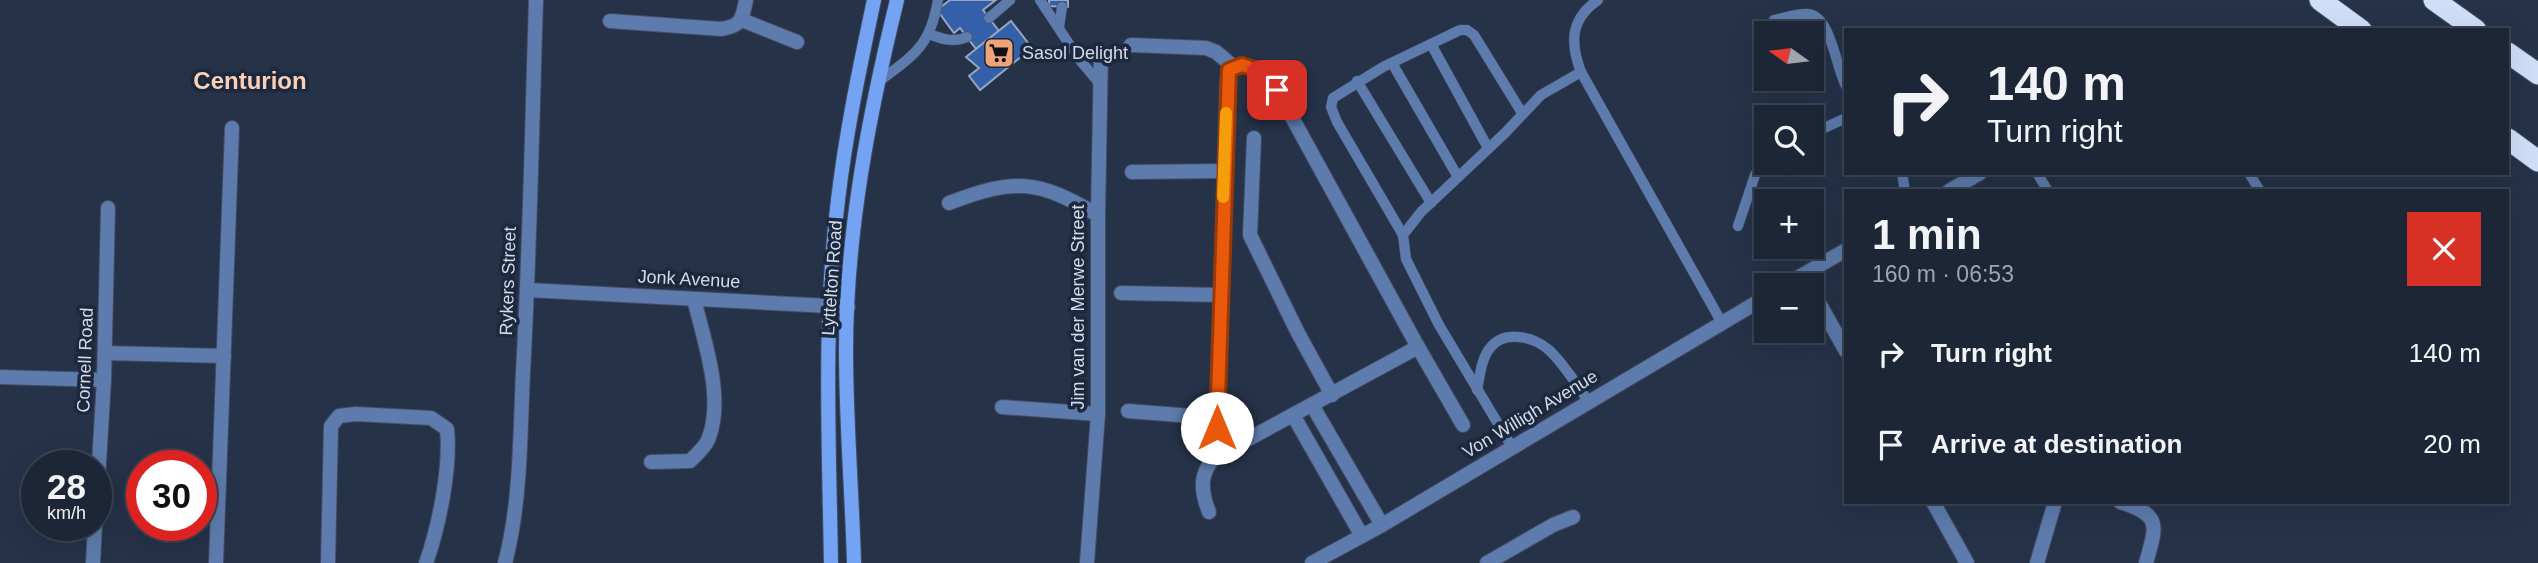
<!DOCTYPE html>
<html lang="en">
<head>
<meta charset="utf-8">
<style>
	:root { --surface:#1c2636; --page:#252e3e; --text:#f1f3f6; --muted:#a0a5ad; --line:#3a4351 }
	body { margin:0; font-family:Arial,sans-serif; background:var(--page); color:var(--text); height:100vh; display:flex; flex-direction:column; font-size:26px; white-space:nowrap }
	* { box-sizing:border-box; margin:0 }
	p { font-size:23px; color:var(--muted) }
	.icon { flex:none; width:38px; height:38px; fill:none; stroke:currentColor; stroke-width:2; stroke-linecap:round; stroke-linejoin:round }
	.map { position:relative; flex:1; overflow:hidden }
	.sheet { position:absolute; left:1844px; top:189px; width:665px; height:315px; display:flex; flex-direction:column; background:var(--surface); border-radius:0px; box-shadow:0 7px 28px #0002,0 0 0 2px var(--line) }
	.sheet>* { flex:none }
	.hud { position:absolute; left:1844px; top:28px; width:665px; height:147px; border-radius:0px; box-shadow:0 7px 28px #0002,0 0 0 2px var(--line); background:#1c2636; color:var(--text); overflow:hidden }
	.needle { width:46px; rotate:284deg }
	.tools { position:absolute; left:1754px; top:21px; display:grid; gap:14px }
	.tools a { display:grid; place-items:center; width:70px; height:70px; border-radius:0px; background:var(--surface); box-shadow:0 7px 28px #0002,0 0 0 2px var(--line); font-size:35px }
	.speed { position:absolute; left:21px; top:450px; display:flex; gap:14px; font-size:35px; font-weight:700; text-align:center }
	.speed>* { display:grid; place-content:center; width:91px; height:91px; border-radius:50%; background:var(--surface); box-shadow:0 7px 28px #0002,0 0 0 2px var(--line); line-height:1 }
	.speed small { font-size:18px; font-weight:400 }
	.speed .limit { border:10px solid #d22; background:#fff; color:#111 }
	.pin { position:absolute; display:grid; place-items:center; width:60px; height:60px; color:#fff; margin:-30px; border-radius:14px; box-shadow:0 4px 10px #0006 }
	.me { position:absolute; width:77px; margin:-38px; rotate:0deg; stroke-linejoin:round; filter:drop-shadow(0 0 5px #0008) }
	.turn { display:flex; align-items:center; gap:24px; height:147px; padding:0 28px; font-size:32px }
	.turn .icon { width:91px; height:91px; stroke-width:2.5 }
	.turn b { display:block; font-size:49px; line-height:60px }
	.round { display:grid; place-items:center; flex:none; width:74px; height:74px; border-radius:0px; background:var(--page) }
	.headline { display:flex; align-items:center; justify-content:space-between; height:119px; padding:0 28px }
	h1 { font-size:42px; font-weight:700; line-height:52px }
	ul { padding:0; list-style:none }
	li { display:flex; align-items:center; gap:21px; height:91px; padding:0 28px }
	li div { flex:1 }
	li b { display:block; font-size:26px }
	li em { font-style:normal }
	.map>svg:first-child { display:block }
	.building { fill:#3460a9; stroke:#95a6c0; stroke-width:2 }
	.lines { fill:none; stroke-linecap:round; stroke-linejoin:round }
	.service-casing { stroke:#414d62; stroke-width:11 }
	.minor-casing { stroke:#414d62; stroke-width:16 }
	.secondary-casing { stroke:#414d62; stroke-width:16 }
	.motorway-casing { stroke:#414d62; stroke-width:23 }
	.service { stroke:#5d7bac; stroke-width:10 }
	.minor { stroke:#5d7bac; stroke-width:14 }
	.secondary { stroke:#73a3f2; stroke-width:14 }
	.motorway { stroke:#d0dff8; stroke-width:21 }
	.route-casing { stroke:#983908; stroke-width:18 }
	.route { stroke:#ea580c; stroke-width:12 }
	.slow { stroke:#f59e0b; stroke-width:12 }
	.labels { text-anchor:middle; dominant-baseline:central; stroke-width:7; stroke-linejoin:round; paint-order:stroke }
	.poi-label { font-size:18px; fill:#d4dcea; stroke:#1c283d; text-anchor:start }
	.street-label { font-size:18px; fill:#d4dcea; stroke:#1c283d }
	.district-label { font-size:24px; font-weight:bold; fill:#fccfb7; stroke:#1c283d }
</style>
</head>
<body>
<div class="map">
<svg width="2538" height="563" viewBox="0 0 2538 563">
	<rect width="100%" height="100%" fill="#253248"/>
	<g class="building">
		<path d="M950,0H996L983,10L999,31L976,49L960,28L954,33L937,10Z"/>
		<path d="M1049,0H1068V7L1049,6Z"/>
		<path d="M1011,21L1032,48L980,90L969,76L979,68L966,57Z"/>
	</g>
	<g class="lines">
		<g class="service-casing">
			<g id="service">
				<path d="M1040,0L1079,59L1100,84"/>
				<path d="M1598,0C1570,19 1570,43 1581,72L1722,323"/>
				<path d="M989,18L1010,0"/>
				<path d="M1774,20C1784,18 1797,13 1808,14C1831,16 1836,68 1846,86"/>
				<path d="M1059,27L1062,7"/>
				<path d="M929,34C942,39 954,43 967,37"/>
				<path d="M1431,44L1488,148"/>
				<path d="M1392,63L1458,177"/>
				<path d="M1357,81L1431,203"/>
				<path d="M878,82C914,55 930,47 938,0"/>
				<path d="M1811,134L1846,118"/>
				<path d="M1902,173L1905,191"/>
				<path d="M2037,173L2048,191"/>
				<path d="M2249,173L2260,191"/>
				<path d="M1738,226L1755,175L1766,161"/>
				<path d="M1403,235L1337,122L1331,107L1333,98L1383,67L1460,30H1467L1474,35L1522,113"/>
				<path d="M1477,390C1480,376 1481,359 1490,348C1504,330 1533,336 1549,350C1564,364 1576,384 1589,402"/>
				<path d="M1512,447L1439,325L1406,259L1403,235L1421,212L1505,133L1541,95L1581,72"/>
			</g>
		</g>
		<g class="minor-casing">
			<g id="minor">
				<path d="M742,20L797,42"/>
				<path d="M610,21L721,29C742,26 742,19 746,0"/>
				<path d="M1131,45L1206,48L1216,52L1234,67"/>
				<path d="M1242,65L1257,70L1277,90L1418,347L1241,443C1225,443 1218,434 1217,418L1227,80L1229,70Z"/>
				<path d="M1254,138L1250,235L1298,333L1332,395"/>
				<path d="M1132,172L1224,171"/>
				<path d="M1949,191L1980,173"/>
				<path d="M949,203C1015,178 1036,179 1098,215"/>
				<path d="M1785,285L1846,250"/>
				<path d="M1811,289L1846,351"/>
				<path d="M528,290L848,307"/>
				<path d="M1121,293L1220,295"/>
				<path d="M1418,347L1463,425"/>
				<path d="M105,353L224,356"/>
				<path d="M0,377L104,380"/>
				<path d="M1312,405L1382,525"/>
				<path d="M1002,407L1098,414"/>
				<path d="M1128,411L1217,418"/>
				<path d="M1293,415L1362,536"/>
				<path d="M651,462L690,461C696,455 705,447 708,440C725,398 704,341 694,299"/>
				<path d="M1933,502L1967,563"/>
				<path d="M2120,502C2163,515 2156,526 2146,563"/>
				<path d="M1209,512C1195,477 1206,468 1226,440"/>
				<path d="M96,513L104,380L108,208"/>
				<path d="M93,563L95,525"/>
				<path d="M216,563L232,128"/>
				<path d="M328,563L331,426L339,416L356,414L431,418L447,429C451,468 439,526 426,563"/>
				<path d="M505,563C521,502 520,435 523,372C530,248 532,124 536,0"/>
				<path d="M1087,563L1098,414V215L1101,51"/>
				<path d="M1312,563L1382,525L1766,297"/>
				<path d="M1487,563L1553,525L1573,517"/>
				<path d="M2037,563L2055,502"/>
			</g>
		</g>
		<g class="secondary-casing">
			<g id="secondary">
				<path d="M831,563C829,443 823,320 838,200C846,132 860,66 874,0"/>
				<path d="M854,563C852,492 846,422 846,351C846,233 869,114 897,0"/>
			</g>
		</g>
		<g class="motorway-casing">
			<g id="motorway">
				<path d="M2320,0L2361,30"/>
				<path d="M2434,0L2476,30"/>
				<path d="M2508,53L2538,74"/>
				<path d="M2508,139L2538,161"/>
			</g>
		</g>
		<use href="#service" class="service"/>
		<use href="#minor" class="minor"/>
		<use href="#secondary" class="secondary"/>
		<use href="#motorway" class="motorway"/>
	</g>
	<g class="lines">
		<g class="route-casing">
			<path id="route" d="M1217,428L1229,70L1242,65L1257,70L1277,90"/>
		</g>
		<use href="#route" class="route"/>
		<path class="slow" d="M1223,197L1226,113"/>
	</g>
	<defs>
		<g id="supermarket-square" transform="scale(1.575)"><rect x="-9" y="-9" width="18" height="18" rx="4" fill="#efa378" stroke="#1c283d"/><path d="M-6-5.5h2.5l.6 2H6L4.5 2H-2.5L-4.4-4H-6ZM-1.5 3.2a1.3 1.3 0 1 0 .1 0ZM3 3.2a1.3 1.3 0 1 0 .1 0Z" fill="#111"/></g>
	</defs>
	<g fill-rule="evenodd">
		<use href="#supermarket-square" x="999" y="53"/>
	</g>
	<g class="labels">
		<g class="poi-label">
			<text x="1022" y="53">Sasol Delight</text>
		</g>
		<g class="street-label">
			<text transform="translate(832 278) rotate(-86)">Lyttelton Road</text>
			<text transform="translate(689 279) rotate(3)">Jonk Avenue</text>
			<text transform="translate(508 281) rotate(-88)">Rykers Street</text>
			<text transform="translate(1078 307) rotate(-90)">Jim van der Merwe Street</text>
			<text transform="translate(85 360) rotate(-88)">Cornell Road</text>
			<text transform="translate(1530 414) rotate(-31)">Von Willigh Avenue</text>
		</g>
		<g class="district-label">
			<text x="250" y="80">Centurion</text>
		</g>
	</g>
</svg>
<div class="tools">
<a><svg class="needle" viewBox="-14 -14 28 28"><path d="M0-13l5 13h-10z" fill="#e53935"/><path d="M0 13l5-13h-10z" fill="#a0a5ad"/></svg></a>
<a><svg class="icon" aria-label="search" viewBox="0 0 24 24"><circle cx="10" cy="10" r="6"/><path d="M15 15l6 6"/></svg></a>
<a>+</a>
<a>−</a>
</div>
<div class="speed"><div>28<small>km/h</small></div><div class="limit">30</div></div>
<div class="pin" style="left:1277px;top:90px;background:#d93025"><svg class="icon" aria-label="arrive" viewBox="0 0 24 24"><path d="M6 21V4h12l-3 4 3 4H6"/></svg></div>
<svg class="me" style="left:1217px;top:428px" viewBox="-20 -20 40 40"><circle r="19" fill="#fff"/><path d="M0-13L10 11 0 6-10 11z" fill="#ea580c"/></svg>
<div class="hud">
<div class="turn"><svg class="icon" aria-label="right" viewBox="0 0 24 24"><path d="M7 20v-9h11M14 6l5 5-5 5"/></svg><div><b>140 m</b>Turn right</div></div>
</div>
<section class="sheet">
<div class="headline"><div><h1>1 min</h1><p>160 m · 06:53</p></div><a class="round" style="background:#d93025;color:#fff"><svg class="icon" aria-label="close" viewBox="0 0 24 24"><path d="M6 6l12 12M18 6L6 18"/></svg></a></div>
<ul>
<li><svg class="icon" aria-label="right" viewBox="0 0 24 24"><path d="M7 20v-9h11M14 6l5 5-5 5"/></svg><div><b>Turn right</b></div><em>140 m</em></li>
<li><svg class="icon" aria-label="arrive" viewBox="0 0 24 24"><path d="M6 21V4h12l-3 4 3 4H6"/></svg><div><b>Arrive at destination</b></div><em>20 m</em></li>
</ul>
</section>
</div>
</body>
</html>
